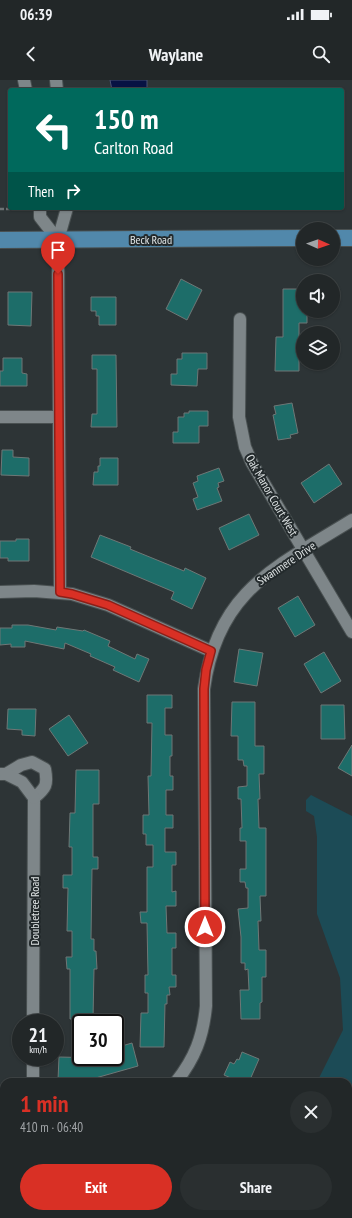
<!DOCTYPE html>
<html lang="en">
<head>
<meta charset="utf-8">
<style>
	:root { --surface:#222728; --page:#2a2f30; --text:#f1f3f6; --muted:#a2a5a8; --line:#3f4445; --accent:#d93025 }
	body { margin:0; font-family:"PT Sans Narrow",sans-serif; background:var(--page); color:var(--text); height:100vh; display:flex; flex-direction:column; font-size:15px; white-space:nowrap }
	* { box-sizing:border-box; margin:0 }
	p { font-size:13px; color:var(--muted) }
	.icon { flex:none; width:22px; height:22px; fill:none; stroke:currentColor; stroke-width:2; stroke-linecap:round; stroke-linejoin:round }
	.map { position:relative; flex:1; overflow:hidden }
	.side { position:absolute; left:0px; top:998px; width:352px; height:140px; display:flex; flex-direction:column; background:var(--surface); border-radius:12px 12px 0 0; box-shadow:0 1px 3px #0004,0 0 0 1px var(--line) }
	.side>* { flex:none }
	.guide { position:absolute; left:8px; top:8px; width:336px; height:122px; border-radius:4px; box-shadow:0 1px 3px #0004,0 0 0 1px var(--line); background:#00695c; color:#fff; overflow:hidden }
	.needle { width:26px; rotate:92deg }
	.tools { position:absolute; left:296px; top:142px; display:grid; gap:8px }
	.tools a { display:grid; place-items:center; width:44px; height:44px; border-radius:50%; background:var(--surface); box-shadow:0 1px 3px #0004,0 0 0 1px var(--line); font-size:20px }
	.speed { position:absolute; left:12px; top:934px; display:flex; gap:8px; font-size:20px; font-weight:700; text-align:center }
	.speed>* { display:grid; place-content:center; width:52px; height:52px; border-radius:50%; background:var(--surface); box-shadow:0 1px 3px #0004,0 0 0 1px var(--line); line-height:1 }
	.speed small { font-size:10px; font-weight:400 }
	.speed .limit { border:2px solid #111; border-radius:6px; background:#fff; color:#111 }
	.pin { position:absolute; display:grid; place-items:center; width:34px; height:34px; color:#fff; margin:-41px -17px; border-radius:50% 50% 50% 0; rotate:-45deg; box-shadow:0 0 4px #0007 }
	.pin .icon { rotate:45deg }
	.me { position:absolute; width:44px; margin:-22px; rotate:0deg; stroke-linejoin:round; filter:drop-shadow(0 0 3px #0008) }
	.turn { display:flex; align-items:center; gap:14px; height:84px; padding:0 20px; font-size:18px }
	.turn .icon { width:52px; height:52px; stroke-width:2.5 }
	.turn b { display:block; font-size:28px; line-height:34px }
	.then { display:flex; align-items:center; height:38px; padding:0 20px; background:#0003; gap:8px; font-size:15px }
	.round { display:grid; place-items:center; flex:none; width:42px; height:42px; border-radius:21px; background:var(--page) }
	.overview { display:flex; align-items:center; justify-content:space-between; height:68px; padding:0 20px }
	h1 { font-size:24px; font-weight:800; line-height:30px; color:var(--accent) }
	.button { display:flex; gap:8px; margin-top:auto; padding:8px 20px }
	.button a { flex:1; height:46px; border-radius:24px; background:var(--accent); color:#fff; font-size:16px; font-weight:800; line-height:46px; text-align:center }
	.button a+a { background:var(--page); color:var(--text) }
	.status { display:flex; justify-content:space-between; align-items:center; height:28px; padding:0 20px; background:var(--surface); direction:ltr }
	.status svg { height:11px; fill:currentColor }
	header { display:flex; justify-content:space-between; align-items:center; height:52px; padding:0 20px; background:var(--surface); font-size:18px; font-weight:800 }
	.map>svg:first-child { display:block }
	.green { fill:#1c4b56 }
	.water { fill:#071243; stroke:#485173 }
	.building { fill:#1d6d69; stroke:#6e7776 }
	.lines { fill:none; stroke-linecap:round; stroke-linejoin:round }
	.minor-casing { stroke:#495051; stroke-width:14 }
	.major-casing { stroke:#495051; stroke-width:18 }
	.path { stroke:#6d7375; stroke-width:2.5; stroke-dasharray:4 2; stroke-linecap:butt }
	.minor { stroke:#7e8689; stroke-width:12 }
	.major { stroke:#5188ab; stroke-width:16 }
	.route-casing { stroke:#8d1f18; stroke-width:10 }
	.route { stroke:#d93025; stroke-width:7 }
	.labels { text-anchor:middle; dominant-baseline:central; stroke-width:4; stroke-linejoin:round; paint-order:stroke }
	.street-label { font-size:12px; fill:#dee3e4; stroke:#232a2c }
</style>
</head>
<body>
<div class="status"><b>06:39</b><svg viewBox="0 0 49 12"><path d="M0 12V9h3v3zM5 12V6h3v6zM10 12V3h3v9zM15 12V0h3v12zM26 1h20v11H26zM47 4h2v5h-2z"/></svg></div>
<header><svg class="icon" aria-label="back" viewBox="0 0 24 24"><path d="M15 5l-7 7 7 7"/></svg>Waylane<svg class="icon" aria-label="search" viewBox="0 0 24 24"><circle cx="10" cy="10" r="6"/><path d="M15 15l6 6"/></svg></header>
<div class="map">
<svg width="352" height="1138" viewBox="0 0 352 1138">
	<rect width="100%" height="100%" fill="#2d3436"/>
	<g class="green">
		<path d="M311,715L352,736V1103L348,1112V1002H317L343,950L340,898L317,834V757L314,736L306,731V720Z"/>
		<path d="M255,1134H339L338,1138H255Z"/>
	</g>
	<path class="water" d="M110,0H147V10H112Z"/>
	<g class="building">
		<path d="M181,199L202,210L187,240L166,229Z"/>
		<path d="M283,209H303V231H307V243H299V291H275L276,257H283Z"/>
		<path d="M8,212H32L31,246L8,245Z"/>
		<path d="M91,217H116V245H99V236H96V231H91Z"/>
		<path d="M182,273H207V289H198L197,306L171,305V294H177V279H182Z"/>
		<path d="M92,275H116L117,347H91L92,334H97V289H92Z"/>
		<path d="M3,278H22V293L27,294V306H0V291H3Z"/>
		<path d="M292,323L298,353L290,355L291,358L278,360L273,335L276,334L274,326Z"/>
		<path d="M189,331H208V346H199V363H173V352H178V337H184V333H189Z"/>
		<path d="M2,370H13V377L29,378V396L1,395Z"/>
		<path d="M100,378H118V405H93L94,392H98V386H100Z"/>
		<path d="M329,384L342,404L314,423L301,403Z"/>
		<path d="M219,388L224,401L218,403L219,407L217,408L222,421L197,430L193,419L198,417L193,403L198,401L197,396Z"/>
		<path d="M249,434L259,455L229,470L219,448Z"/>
		<path d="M100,455L131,467L130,469L184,491L185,488L206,498L192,529L171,519L174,512L91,477Z"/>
		<path d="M16,459H29V481H8V478H0V461H16Z"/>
		<path d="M298,516L315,545L295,557L278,528Z"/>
		<path d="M12,545H28L56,550L57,547L83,551L84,550L110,561L108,566L135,579L137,574L149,579L139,602L113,590L115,587L90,576L91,574L65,563L64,569L25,561V567H11V564L0,565V548H12Z"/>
		<path d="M239,569L263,573L257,606L234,602Z"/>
		<path d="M324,572L341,601L321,613L304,584Z"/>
		<path d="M147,615H172V628H165V655H172V676H170V696H173V710H166V735H173V748H165V772H176V785H172V812L176,811V826H166L167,853H176V868H172V895H176V907H169L170,915H167V924H165L164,967H140L141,933H148V913H145V895H148L147,843H141L140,832H147V787H153V765H146V754H143V735H149L148,696H151L152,643H147Z"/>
		<path d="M232,622H255V666H264V694H259L260,719H258L259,748H266V816H260L261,841H258L259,870H266V897H262V922L260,923V939H241L240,910H249L248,889L245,890V883H241V857L238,829L248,828V808H246L245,802H240V789H246V761H240V748H242L241,719H238V707L247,706V686H244L243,680H238V656H231Z"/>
		<path d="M321,625H344L345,659H321Z"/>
		<path d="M8,629H36L35,656L22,655V650L7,649Z"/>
		<path d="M69,635L88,663L68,676L49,649Z"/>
		<path d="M352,665V696L338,688Z"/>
		<path d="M76,690H99V724H93V777H98V789H92L91,859H94V871H96L97,889H94L93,939H70V889H67L66,877H72V851H67L68,808H63V795H72V767H69L70,733H75Z"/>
		<path d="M132,963L138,986L92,999V1001L58,1000L59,977L101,978V977H115V968Z"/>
		<path d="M242,972L259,979L249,1002H240L224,995L230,982L234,984L237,979L239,980Z"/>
	</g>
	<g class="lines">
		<g class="minor-casing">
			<g id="minor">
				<path d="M24,0L26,10"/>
				<path d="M56,0L57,10"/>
				<path d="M40,128V137L58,160"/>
				<path d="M240,239L239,337L245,367L252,383L352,552"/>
				<path d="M0,337H59"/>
				<path d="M0,512L34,511L72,514L108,525L211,571"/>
				<path d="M60,512L58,160L67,128"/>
				<path d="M0,694H6L21,685L32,682L45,689C48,705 46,708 34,718L33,943"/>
				<path d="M6,694L22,702L34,718"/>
				<path d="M33,1002V977"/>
				<path d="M176,1002C195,978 203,957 206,926L204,609C217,511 276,487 352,440"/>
				<path d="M35,1134V1138"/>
			</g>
		</g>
		<g class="major-casing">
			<g id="major">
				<path d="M333,158H352"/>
				<path d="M0,160L303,158"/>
			</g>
		</g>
		<g class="path">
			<path d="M0,129H29"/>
			<path d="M78,129L155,128"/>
		</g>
		<use href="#minor" class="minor"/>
		<use href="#major" class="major"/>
	</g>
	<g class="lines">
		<g class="route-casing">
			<path id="route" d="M58,194L60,512L72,514L108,525L211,571L206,590L204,609L205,847"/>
		</g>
		<use href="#route" class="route"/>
	</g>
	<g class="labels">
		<g class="street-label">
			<text x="151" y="159">Beck Road</text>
			<text transform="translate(272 415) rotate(60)">Oak Manor Court West</text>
			<text transform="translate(286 483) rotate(-34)">Swanmere Drive</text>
			<text transform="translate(34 831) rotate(-90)">Doubletree Road</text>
		</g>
	</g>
</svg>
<div class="tools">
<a><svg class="needle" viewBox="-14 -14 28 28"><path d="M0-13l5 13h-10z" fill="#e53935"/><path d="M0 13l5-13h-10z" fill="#a2a5a8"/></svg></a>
<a><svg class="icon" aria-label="sound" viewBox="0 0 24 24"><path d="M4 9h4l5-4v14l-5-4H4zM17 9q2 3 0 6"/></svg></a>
<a><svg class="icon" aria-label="layers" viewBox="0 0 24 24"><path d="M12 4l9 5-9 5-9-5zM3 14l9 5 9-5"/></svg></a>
</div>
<div class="speed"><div>21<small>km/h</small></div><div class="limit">30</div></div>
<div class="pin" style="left:58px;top:194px;background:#d93025"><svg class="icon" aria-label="arrive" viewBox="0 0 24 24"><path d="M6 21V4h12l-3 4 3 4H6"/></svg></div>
<svg class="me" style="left:205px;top:847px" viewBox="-20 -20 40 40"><circle r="17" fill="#d93025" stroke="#fff" stroke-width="3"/><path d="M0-11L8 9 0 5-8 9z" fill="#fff"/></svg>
<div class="guide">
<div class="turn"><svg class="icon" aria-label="left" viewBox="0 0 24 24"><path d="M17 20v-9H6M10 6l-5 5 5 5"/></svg><div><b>150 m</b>Carlton Road</div></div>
<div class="then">Then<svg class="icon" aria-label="right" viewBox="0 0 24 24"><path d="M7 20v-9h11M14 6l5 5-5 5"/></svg></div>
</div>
<section class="side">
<div class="overview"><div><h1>1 min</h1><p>410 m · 06:40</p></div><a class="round"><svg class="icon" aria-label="close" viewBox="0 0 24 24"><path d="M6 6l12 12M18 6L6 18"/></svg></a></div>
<div class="button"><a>Exit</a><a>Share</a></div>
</section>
</div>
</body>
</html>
